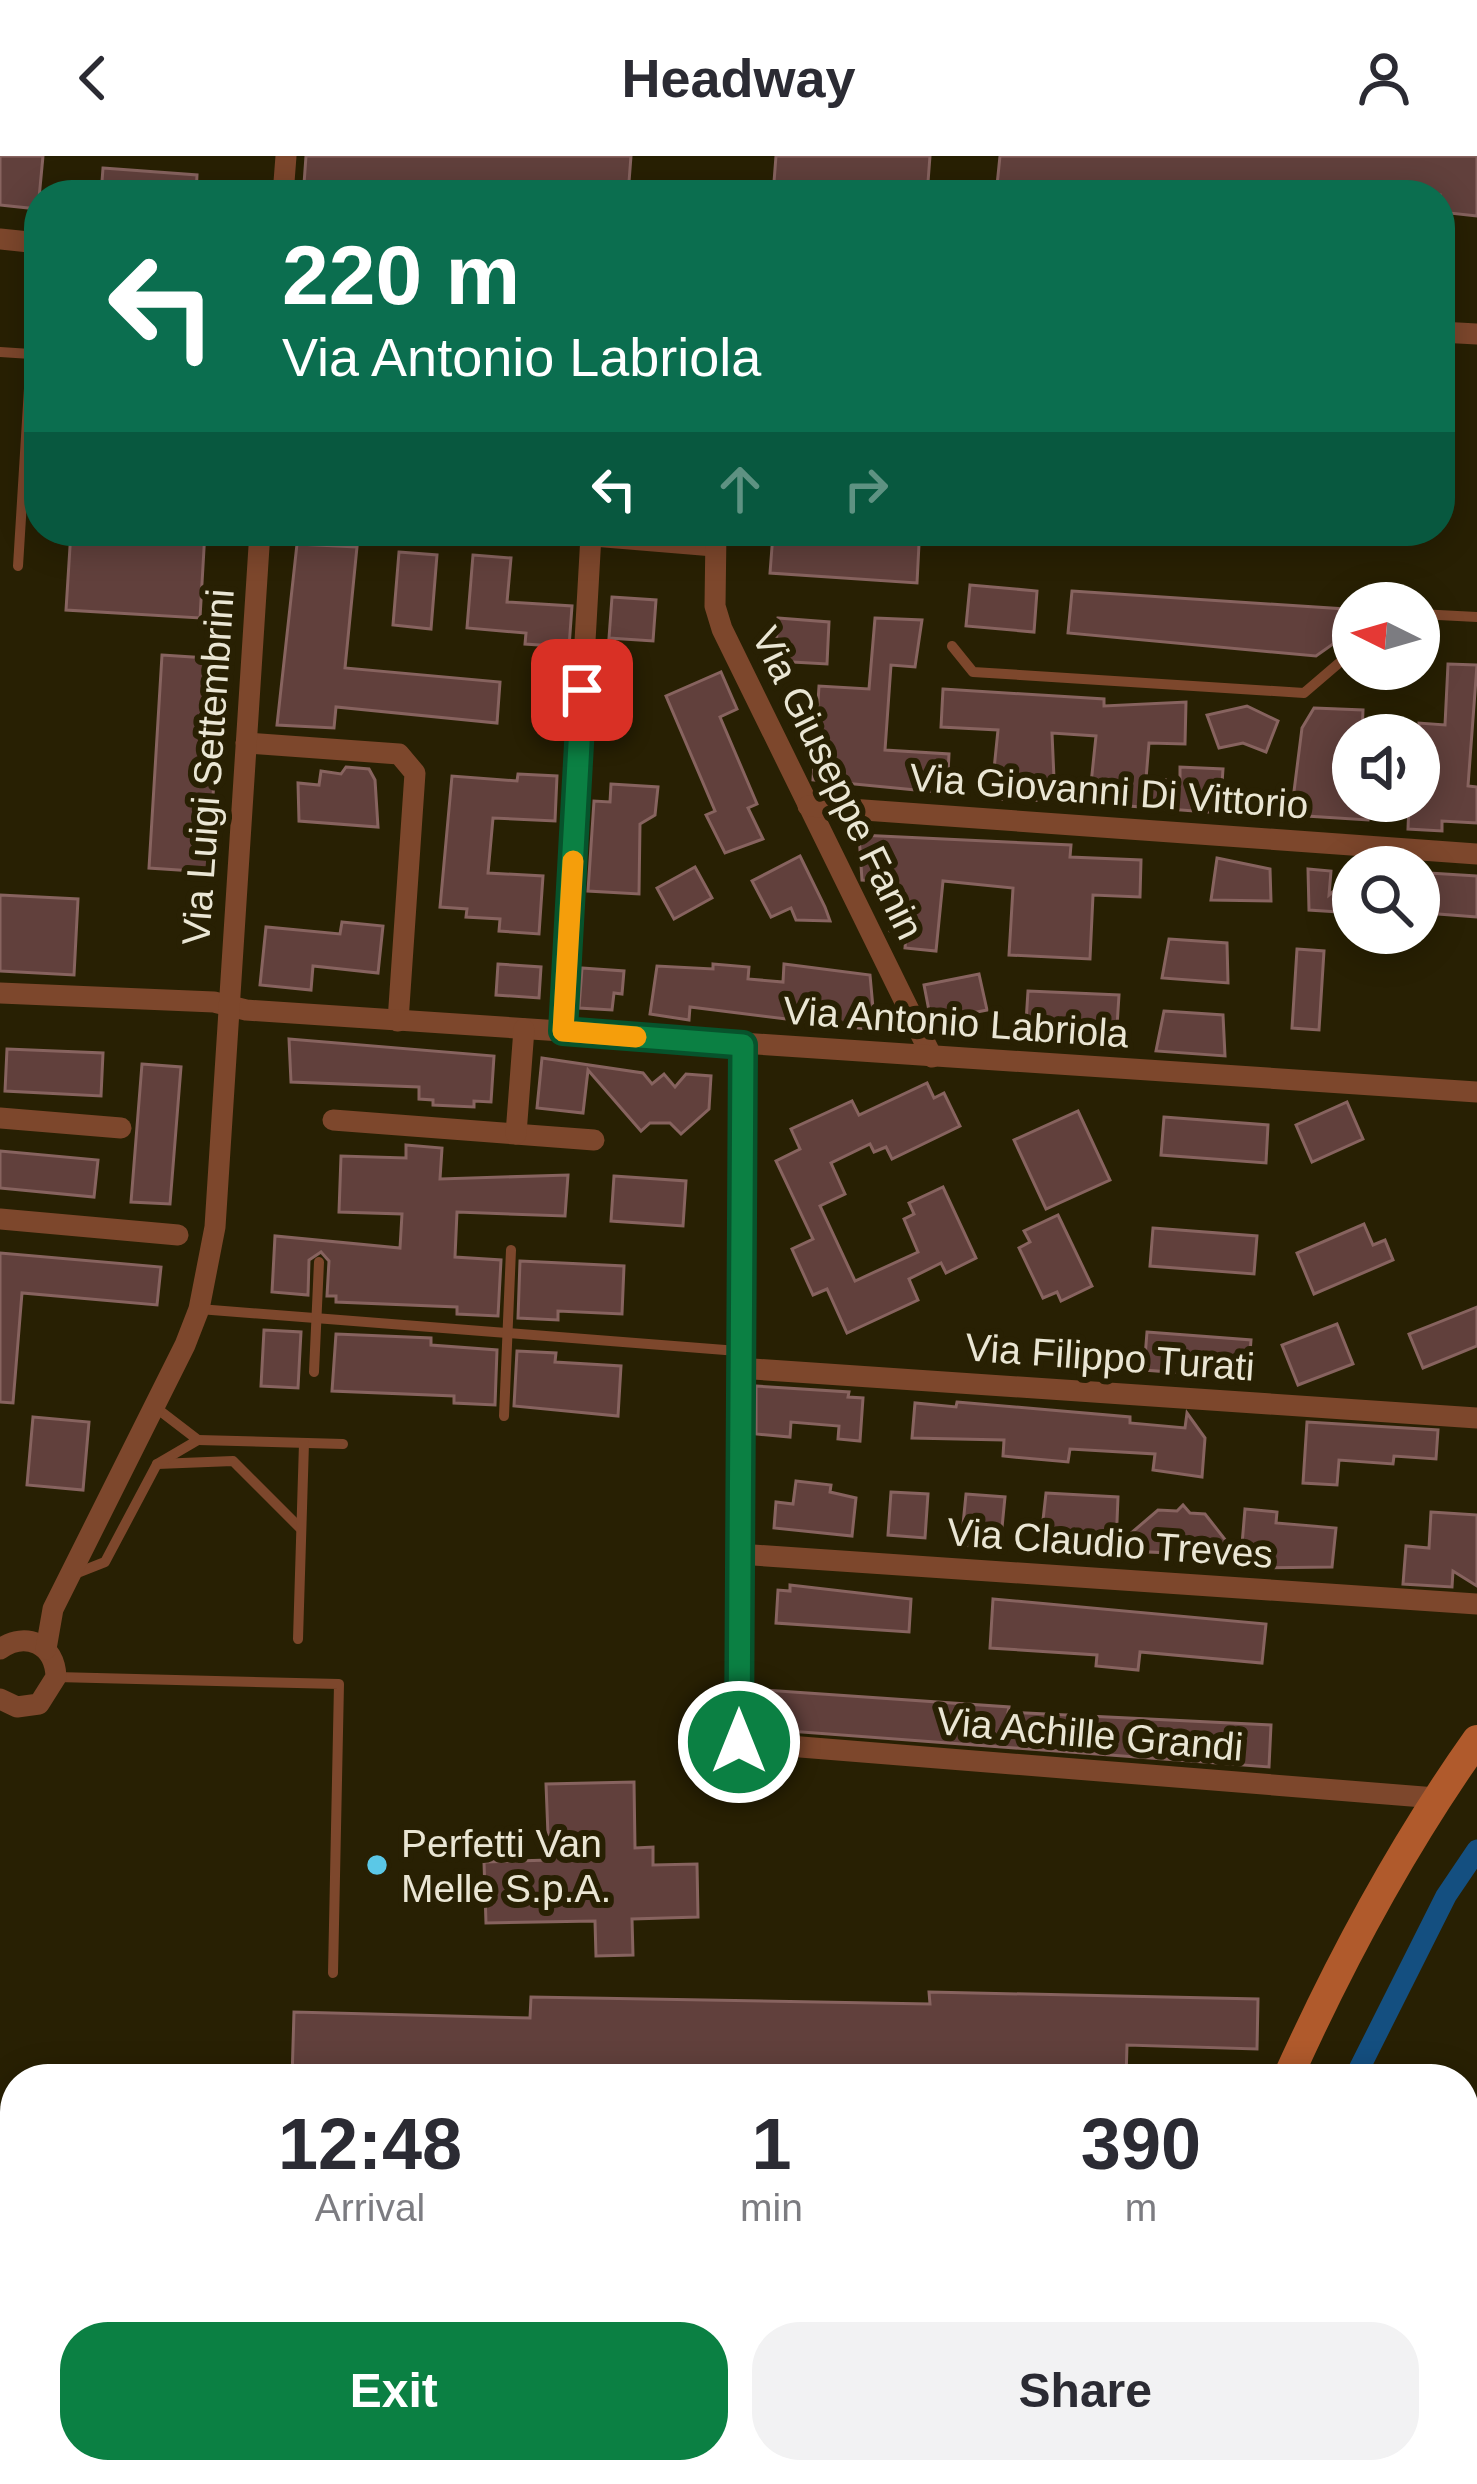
<!DOCTYPE html>
<html lang="en">
<head>
<meta charset="utf-8">
<style>
	:root { --surface:#fff; --page:#f2f2f3; --text:#2b2b33; --muted:#7c7c81; --accent:#0b8043 }
	body { margin:0; font-family:Arial,sans-serif; background:var(--page); color:var(--text); height:100vh; display:flex; flex-direction:column; font-size:45px; white-space:nowrap }
	* { box-sizing:border-box; margin:0 }
	p { font-size:39px; color:var(--muted) }
	.icon { flex:none; width:66px; height:66px; fill:none; stroke:currentColor; stroke-width:2; stroke-linecap:round; stroke-linejoin:round }
	.map { position:relative; flex:1; overflow:hidden }
	.details { position:absolute; left:0px; top:1908px; width:1479px; height:420px; display:flex; flex-direction:column; background:var(--surface); border-radius:48px 48px 0 0; box-shadow:0 6px 30px #0003 }
	.details>* { flex:none }
	.top-card { position:absolute; left:24px; top:24px; width:1431px; height:366px; border-radius:48px; box-shadow:0 6px 30px #0003; background:#0b6e4f; color:#fff; overflow:hidden }
	.needle { width:78px; rotate:275deg }
	.fabs { position:absolute; left:1332px; top:426px; display:grid; gap:24px }
	.fabs a { display:grid; place-items:center; width:108px; height:108px; border-radius:50%; background:var(--surface); box-shadow:0 6px 30px #0003; font-size:60px }
	.pin { position:absolute; display:grid; place-items:center; width:102px; height:102px; color:#fff; margin:-51px; border-radius:24px; box-shadow:0 6px 18px #0006 }
	.me { position:absolute; width:132px; margin:-66px; rotate:0deg; stroke-linejoin:round; filter:drop-shadow(0 0 9px #0008) }
	.turn { display:flex; align-items:center; gap:42px; height:252px; padding:0 60px; font-size:54px }
	.turn .icon { width:156px; height:156px; stroke-width:2.5 }
	.turn b { display:block; font-size:84px; line-height:102px }
	.lanes { display:flex; align-items:center; height:114px; padding:0 60px; background:#0003; justify-content:center; gap:60px; direction:ltr }
	.lanes .off { opacity:.35 }
	.eta { display:flex; justify-content:space-evenly; align-items:center; height:204px; text-align:center }
	.eta b { font-size:72px; font-weight:700; line-height:84px }
	.cta { display:flex; gap:24px; margin-top:auto; padding:24px 60px }
	.cta a { flex:1; height:138px; border-radius:48px; background:var(--accent); color:#fff; font-size:48px; font-weight:700; line-height:138px; text-align:center }
	.cta a+a { background:var(--page); color:var(--text) }
	header { display:flex; justify-content:space-between; align-items:center; height:156px; padding:0 60px; background:var(--surface); font-size:54px; font-weight:700 }
	.map>svg:first-child { display:block }
	.lines { fill:none; stroke-linecap:round; stroke-linejoin:round }
	.canal { stroke:#144f80; stroke-width:21 }
	.building { fill:#61403c; stroke:#87635f; stroke-width:3 }
	.lane { stroke:#7d472c; stroke-width:10 }
	.street { stroke:#7d472c; stroke-width:21 }
	.secondary { stroke:#b05a2c; stroke-width:30 }
	.route-casing { stroke:#07532c; stroke-width:30 }
	.route { stroke:#0b8043; stroke-width:21 }
	.slow { stroke:#f59e0b; stroke-width:21 }
	.poi-dot { fill:#5bc8e7; stroke:#282003; stroke-width:4.5 }
	.labels { text-anchor:middle; dominant-baseline:central; stroke-width:12; stroke-linejoin:round; paint-order:stroke }
	.street-label { font-size:39px; fill:#eae6d4; stroke:#282003 }
	.poi-label { font-size:39px; fill:#eae6d4; stroke:#282003; text-anchor:start }
</style>
</head>
<body>
<header><svg class="icon" aria-label="back" viewBox="0 0 24 24"><path d="M15 5l-7 7 7 7"/></svg>Headway<svg class="icon" aria-label="person" viewBox="0 0 24 24"><circle cx="12" cy="8" r="4"/><path d="M4 21q1-7 8-7t8 7"/></svg></header>
<div class="map">
<svg width="1477" height="2328" viewBox="0 0 1477 2328">
	<rect width="100%" height="100%" fill="#282003"/>
	<g class="lines">
		<g class="canal">
			<path d="M1354,1923L1446,1740L1477,1694"/>
			<path d="M1272,2328L1273,2313"/>
		</g>
	</g>
	<g class="building">
		<path d="M0,0H43L38,53L0,49Z"/>
		<path d="M306,0H631L628,39H481L304,28Z"/>
		<path d="M776,0H930L927,39H773Z"/>
		<path d="M1000,0H1477V60L1440,56V39H996Z"/>
		<path d="M103,12L197,19L196,39H101Z"/>
		<path d="M71,375H205L200,462L66,454Z"/>
		<path d="M773,378L919,388L917,427L770,417Z"/>
		<path d="M297,388L357,391L345,512L500,526L497,567L336,551L334,572L277,569Z"/>
		<path d="M399,396L437,399L431,473L393,469Z"/>
		<path d="M473,399L511,402L507,446L572,450L569,491L525,488L526,477L467,472Z"/>
		<path d="M970,429L1037,435L1034,476L966,470Z"/>
		<path d="M1072,435L1345,453L1343,481L1316,500L1068,477Z"/>
		<path d="M612,441L656,444L653,485L609,482Z"/>
		<path d="M778,462L829,466L827,508L775,505Z"/>
		<path d="M875,462L922,464L915,511L891,509L885,594L949,598L947,637L813,624L819,530L869,533Z"/>
		<path d="M162,499L222,503L208,716L149,712Z"/>
		<path d="M1448,508L1477,509L1468,630L1477,631V667L1442,665V675L1408,673L1409,647L1424,648L1426,598H1419V567L1445,569Z"/>
		<path d="M721,516L737,553L720,561L757,648L748,652L763,683L725,697L706,659L715,655L666,540Z"/>
		<path d="M943,533L1104,543V550L1186,546L1185,588L1149,587L1146,623L1180,624V611L1223,613L1220,657L1089,647L1096,580L1052,577L1055,645L991,643L998,574L941,571Z"/>
		<path d="M1247,550L1278,565L1266,596L1243,587L1219,592L1207,559Z"/>
		<path d="M1314,552L1363,554L1362,579H1353V645H1369L1368,664L1291,659L1302,572Z"/>
		<path d="M346,611L369,613L375,624L378,671L299,665L298,627L319,629L321,615L341,618Z"/>
		<path d="M518,618L557,620L555,665L493,662L488,717L543,720L539,778L499,775L500,763L466,761L467,753L440,751L452,620L517,625Z"/>
		<path d="M611,628L658,631L655,659L640,668L639,738L588,735L594,645L610,646Z"/>
		<path d="M859,679L1071,689L1070,701L1141,704L1140,741L1093,739L1090,803L1009,799L1013,732L943,725L936,795L905,792L906,781L890,775L895,726L862,724Z"/>
		<path d="M800,700L825,751L830,765L796,764L791,752L771,761L752,725Z"/>
		<path d="M1217,702L1270,713L1271,745L1211,744Z"/>
		<path d="M695,711L712,742L674,763L657,732Z"/>
		<path d="M1308,713L1331,715L1329,739L1353,719V757L1309,754Z"/>
		<path d="M1429,717L1477,720V761L1426,757Z"/>
		<path d="M0,739L78,743L74,819L0,815Z"/>
		<path d="M342,766L383,770L378,817L313,810L311,834L260,829L266,771L340,778Z"/>
		<path d="M1169,783L1227,787L1228,827L1162,822Z"/>
		<path d="M1297,793L1324,795L1319,874L1292,872Z"/>
		<path d="M498,808L541,811L539,842L496,839Z"/>
		<path d="M713,808L749,811L748,823L783,826L784,808L870,819L875,874L690,851L689,864L650,858L657,810L713,813Z"/>
		<path d="M582,812L624,815L622,838L614,837L612,854L579,852Z"/>
		<path d="M979,818L987,854L931,865L924,829Z"/>
		<path d="M1028,835L1119,839L1116,886L1025,882Z"/>
		<path d="M1164,855L1223,859L1225,900L1156,895Z"/>
		<path d="M289,883L494,900L491,946L474,945V951L433,949V944L419,943V931L291,926Z"/>
		<path d="M7,893L103,897L101,940L5,935Z"/>
		<path d="M542,902L643,917L652,928L664,918L675,931L686,918L711,920L709,953L681,978L670,967H650L641,975L588,914L583,957L537,952Z"/>
		<path d="M142,908L181,911L170,1048L131,1046Z"/>
		<path d="M927,927L934,942L944,937L960,970L892,1003L886,991L874,996L870,988L831,1007L845,1038L820,1050L855,1125L918,1096L904,1063L914,1058L909,1047L943,1031L976,1102L946,1117L941,1107L909,1123L918,1144L847,1177L827,1133L813,1139L792,1093L813,1083L776,1005L800,993L791,973L852,945L859,959Z"/>
		<path d="M1347,946L1363,983L1312,1006L1296,969Z"/>
		<path d="M1078,955L1110,1024L1046,1053L1014,984Z"/>
		<path d="M1164,961L1268,969L1266,1007L1161,999Z"/>
		<path d="M406,989L442,992L440,1023L568,1019L565,1060L457,1056L455,1101L501,1104L498,1160L457,1158V1151L336,1146V1140H327L329,1105L321,1096L309,1104L308,1139L272,1136L275,1080L400,1092L402,1058L339,1056L341,1000L406,1002Z"/>
		<path d="M0,995L98,1004L94,1041L0,1032Z"/>
		<path d="M614,1020L686,1025L683,1070L611,1065Z"/>
		<path d="M1058,1059L1092,1130L1061,1145L1057,1136L1043,1142L1019,1092L1030,1086L1024,1075Z"/>
		<path d="M1364,1068L1373,1089L1385,1084L1393,1104L1314,1138L1297,1097Z"/>
		<path d="M1153,1072L1257,1080L1254,1118L1150,1110Z"/>
		<path d="M0,1097L161,1111L157,1149L22,1137L13,1247L0,1246Z"/>
		<path d="M520,1105L624,1110L622,1158L558,1155V1164L518,1162Z"/>
		<path d="M1477,1151V1190L1423,1212L1409,1178Z"/>
		<path d="M1337,1168L1353,1208L1298,1229L1282,1189Z"/>
		<path d="M264,1174L301,1176L298,1232L261,1230Z"/>
		<path d="M1147,1176L1251,1184L1248,1222L1144,1214Z"/>
		<path d="M336,1178L431,1182V1189L497,1194L495,1249L454,1247V1240L332,1235Z"/>
		<path d="M517,1195L556,1197L555,1206L621,1210L618,1260L514,1250Z"/>
		<path d="M756,1230L849,1236L848,1241L863,1242L860,1285L838,1283L839,1270L791,1266L790,1281L756,1278Z"/>
		<path d="M957,1246L1130,1261V1267L1185,1272L1187,1257L1205,1282L1202,1321L1153,1314L1155,1298L1070,1293L1068,1306L1003,1300L1004,1284L912,1282L915,1247L956,1251Z"/>
		<path d="M33,1261L89,1266L83,1334L27,1329Z"/>
		<path d="M1307,1266L1438,1274L1436,1303L1394,1300L1393,1308L1339,1304L1337,1329L1303,1327Z"/>
		<path d="M796,1325L831,1329L830,1336L856,1342L852,1380L774,1372L776,1346L793,1348Z"/>
		<path d="M891,1336L928,1338L925,1382L888,1379Z"/>
		<path d="M1046,1337L1118,1341L1116,1390L1158,1354L1177,1355L1183,1349L1190,1357L1205,1358L1238,1400L1040,1391Z"/>
		<path d="M966,1338L1005,1341L1000,1392L961,1389Z"/>
		<path d="M1245,1353L1277,1356L1276,1367L1336,1372L1332,1411L1240,1412Z"/>
		<path d="M1431,1356L1477,1359V1430L1453,1415L1452,1431L1403,1428L1406,1390L1429,1392Z"/>
		<path d="M790,1429L911,1443L909,1476L776,1467L778,1434L790,1435Z"/>
		<path d="M993,1443L1266,1468L1262,1507L1140,1496L1138,1514L1096,1510L1097,1499L990,1492Z"/>
		<path d="M764,1534L1009,1551L1008,1556L1271,1569L1269,1611L761,1573Z"/>
		<path d="M634,1626L635,1692L653,1691V1709L697,1708L698,1761L632,1763L633,1799L596,1800L595,1765L486,1767L484,1706L549,1704L546,1628Z"/>
		<path d="M929,1836L1258,1843L1257,1893L1127,1889L1126,1923H292L294,1856L530,1862L531,1841L930,1848Z"/>
	</g>
	<g class="lines">
		<g class="lane">
			<path d="M0,196L31,198"/>
			<path d="M18,410L38,87"/>
			<path d="M1419,458L1477,461"/>
			<path d="M952,490L973,516L1304,537L1353,495"/>
			<path d="M199,1153L738,1195"/>
			<path d="M314,1216L319,1106"/>
			<path d="M504,1260L511,1094"/>
			<path d="M198,1284L343,1288"/>
			<path d="M157,1308L233,1305L300,1372"/>
			<path d="M72,1419L105,1406L157,1308L198,1284L155,1251"/>
			<path d="M298,1483L304,1287"/>
			<path d="M56,1521L339,1528L333,1817"/>
			<path d="M1138,1922L1218,1923"/>
		</g>
		<g class="street">
			<path d="M283,39L286,0"/>
			<path d="M0,83L39,87"/>
			<path d="M1440,176L1477,178"/>
			<path d="M533,375L714,390"/>
			<path d="M716,375L715,450L722,473L932,901"/>
			<path d="M246,587L399,598L415,617L398,865"/>
			<path d="M808,650L1477,698"/>
			<path d="M0,837L214,846L246,854L1477,936"/>
			<path d="M563,875L591,379"/>
			<path d="M743,889L739,1586L1436,1642"/>
			<path d="M0,962L121,972"/>
			<path d="M333,964L594,984"/>
			<path d="M516,978L524,873"/>
			<path d="M0,1063L178,1079"/>
			<path d="M738,1212L1477,1262"/>
			<path d="M738,1398L1477,1448"/>
			<path d="M0,1493C26,1475 55,1488 56,1521L39,1548L17,1551L0,1543"/>
			<path d="M46,1493L53,1453L185,1189L199,1153L215,1071L260,375"/>
			<path d="M165,2313L166,2328"/>
			<path d="M932,2313L934,2328"/>
		</g>
		<g class="secondary">
			<path d="M1287,1923C1341,1803 1401,1691 1477,1584"/>
			<path d="M1205,2328L1206,2313"/>
		</g>
	</g>
	<g class="lines">
		<g class="route-casing">
			<path id="route" d="M582,534L563,875L743,889L739,1586"/>
		</g>
		<use href="#route" class="route"/>
		<path class="slow" d="M573,705L563,875L636,881"/>
	</g>
	<circle class="poi-dot" cx="377" cy="1709" r="12"/>
	<g class="labels">
		<g class="street-label">
			<text transform="translate(208 611) rotate(-86)">Via Luigi Settembrini</text>
			<text transform="translate(838 627) rotate(64)">Via Giuseppe Fanin</text>
			<text transform="translate(1109 635) rotate(4)">Via Giovanni Di Vittorio</text>
			<text transform="translate(956 866) rotate(4)">Via Antonio Labriola</text>
			<text transform="translate(1110 1201) rotate(4)">Via Filippo Turati</text>
			<text transform="translate(1110 1387) rotate(4)">Via Claudio Treves</text>
			<text transform="translate(1090 1578) rotate(5)">Via Achille Grandi</text>
		</g>
		<g class="poi-label">
			<text x="401" y="1687">Perfetti Van<tspan x="401" dy="45">Melle S.p.A.</tspan></text>
		</g>
	</g>
</svg>
<div class="fabs">
<a><svg class="needle" viewBox="-14 -14 28 28"><path d="M0-13l5 13h-10z" fill="#e53935"/><path d="M0 13l5-13h-10z" fill="#7c7c81"/></svg></a>
<a><svg class="icon" aria-label="sound" viewBox="0 0 24 24"><path d="M4 9h4l5-4v14l-5-4H4zM17 9q2 3 0 6"/></svg></a>
<a><svg class="icon" aria-label="search" viewBox="0 0 24 24"><circle cx="10" cy="10" r="6"/><path d="M15 15l6 6"/></svg></a>
</div>
<div class="pin" style="left:582px;top:534px;background:#d93025"><svg class="icon" aria-label="arrive" viewBox="0 0 24 24"><path d="M6 21V4h12l-3 4 3 4H6"/></svg></div>
<svg class="me" style="left:739px;top:1586px" viewBox="-20 -20 40 40"><circle r="17" fill="#0b8043" stroke="#fff" stroke-width="3"/><path d="M0-11L8 9 0 5-8 9z" fill="#fff"/></svg>
<div class="top-card">
<div class="turn"><svg class="icon" aria-label="left" viewBox="0 0 24 24"><path d="M17 20v-9H6M10 6l-5 5 5 5"/></svg><div><b>220 m</b>Via Antonio Labriola</div></div>
<div class="lanes"><svg class="icon" aria-label="left" viewBox="0 0 24 24"><path d="M17 20v-9H6M10 6l-5 5 5 5"/></svg><svg class="icon off" aria-label="ahead" viewBox="0 0 24 24"><path d="M12 20V5M6 11l6-6 6 6"/></svg><svg class="icon off" aria-label="right" viewBox="0 0 24 24"><path d="M7 20v-9h11M14 6l5 5-5 5"/></svg></div>
</div>
<section class="details">
<div class="eta">
<div><b>12:48</b><p>Arrival</p></div>
<div><b>1</b><p>min</p></div>
<div><b>390</b><p>m</p></div>
</div>
<div class="cta"><a>Exit</a><a>Share</a></div>
</section>
</div>
</body>
</html>
